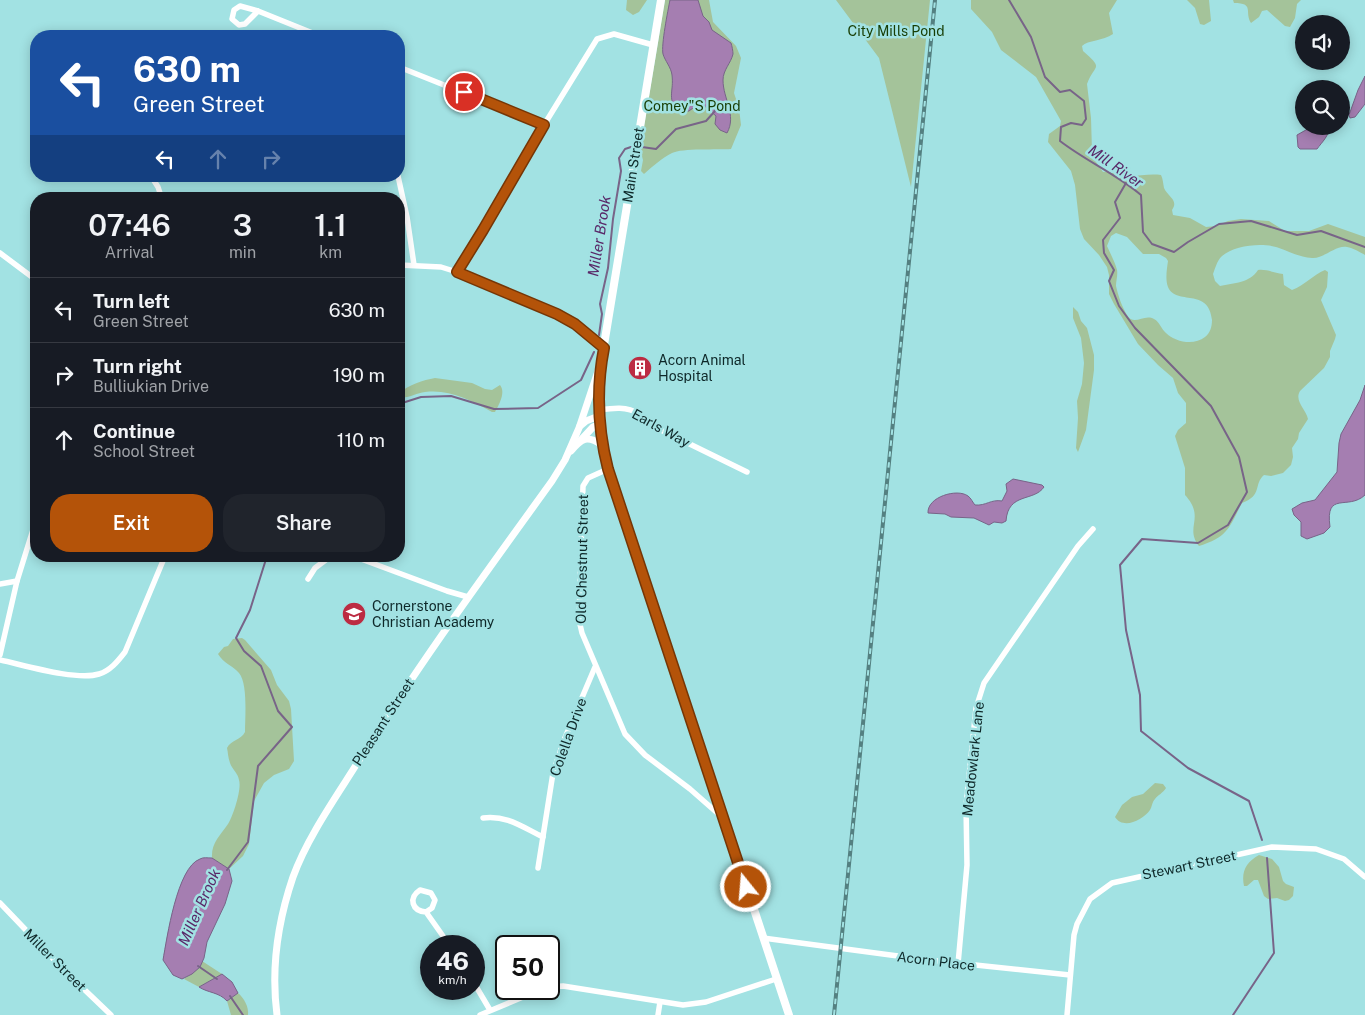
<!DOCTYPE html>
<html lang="en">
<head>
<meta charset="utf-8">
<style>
	:root { --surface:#171b24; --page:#20242c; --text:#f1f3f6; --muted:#9ea1a6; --line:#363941; --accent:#b45309 }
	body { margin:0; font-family:"Public Sans",sans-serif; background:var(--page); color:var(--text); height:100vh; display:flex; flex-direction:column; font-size:19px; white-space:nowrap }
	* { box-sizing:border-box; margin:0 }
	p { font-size:16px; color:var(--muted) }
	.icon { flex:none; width:28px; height:28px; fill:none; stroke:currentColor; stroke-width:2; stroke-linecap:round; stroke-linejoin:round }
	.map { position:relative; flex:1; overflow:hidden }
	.drawer { position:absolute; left:30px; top:192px; width:375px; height:370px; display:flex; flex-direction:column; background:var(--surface); border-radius:20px; box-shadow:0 2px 12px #0003 }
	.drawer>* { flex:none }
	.banner { position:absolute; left:30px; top:30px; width:375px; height:152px; border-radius:20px; box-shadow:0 2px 12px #0003; background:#1a4fa0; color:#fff; overflow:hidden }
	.tools { position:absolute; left:1295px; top:15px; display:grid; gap:10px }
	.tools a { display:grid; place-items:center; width:55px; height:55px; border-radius:50%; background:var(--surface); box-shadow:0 2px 12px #0003; font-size:25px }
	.speed { position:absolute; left:420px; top:935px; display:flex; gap:10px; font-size:25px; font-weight:700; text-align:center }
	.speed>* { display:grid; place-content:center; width:65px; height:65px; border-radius:50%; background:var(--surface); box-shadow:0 2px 12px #0003; line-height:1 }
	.speed small { font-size:12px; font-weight:400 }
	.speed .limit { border:2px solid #111; border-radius:8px; background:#fff; color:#111 }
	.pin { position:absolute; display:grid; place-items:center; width:42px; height:42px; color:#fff; margin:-21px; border:2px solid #fff; border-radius:50%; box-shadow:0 1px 5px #0007 }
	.me { position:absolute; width:55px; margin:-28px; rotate:343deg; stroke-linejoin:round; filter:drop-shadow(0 0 4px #0008) }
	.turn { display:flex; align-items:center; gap:18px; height:105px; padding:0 20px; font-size:22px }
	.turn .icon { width:65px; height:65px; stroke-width:2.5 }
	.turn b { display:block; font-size:35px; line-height:42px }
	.lanes { display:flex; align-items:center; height:48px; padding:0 20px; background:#0003; justify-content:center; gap:25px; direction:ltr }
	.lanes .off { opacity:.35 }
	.eta { display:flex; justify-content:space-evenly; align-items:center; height:85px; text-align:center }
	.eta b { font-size:30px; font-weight:600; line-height:35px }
	.primary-button { display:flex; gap:10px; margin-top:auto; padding:10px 20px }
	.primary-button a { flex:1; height:58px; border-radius:20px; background:var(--accent); color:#fff; font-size:20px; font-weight:600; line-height:58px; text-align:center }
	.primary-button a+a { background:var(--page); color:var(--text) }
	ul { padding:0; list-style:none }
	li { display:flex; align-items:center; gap:15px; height:65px; padding:0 20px; border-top:1px solid var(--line) }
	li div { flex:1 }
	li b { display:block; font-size:19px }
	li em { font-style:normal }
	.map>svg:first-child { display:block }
	.green { fill:#a4c39a; fill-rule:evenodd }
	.water { fill:#a57eb1; stroke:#786488 }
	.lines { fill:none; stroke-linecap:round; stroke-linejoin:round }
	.stream { stroke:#786488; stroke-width:2 }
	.minor { stroke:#fff; stroke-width:5.5 }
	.tertiary { stroke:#fff; stroke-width:7 }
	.secondary { stroke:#fff; stroke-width:8 }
	.rail-casing { stroke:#548081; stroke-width:4 }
	.rail { stroke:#a2e2e3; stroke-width:2; stroke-dasharray:5.5; stroke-linecap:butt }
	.route-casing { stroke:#753606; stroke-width:12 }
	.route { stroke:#b45309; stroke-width:9 }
	.labels { text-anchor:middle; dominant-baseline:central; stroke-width:5; stroke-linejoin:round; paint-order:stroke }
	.park-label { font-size:14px; fill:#173d04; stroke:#a2e2e3 }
	.street-label { font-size:14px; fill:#0e2829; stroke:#a2e2e3 }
	.poi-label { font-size:14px; fill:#0e2829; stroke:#a2e2e3; text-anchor:start }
	.water-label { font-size:15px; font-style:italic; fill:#592868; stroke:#a2e2e3 }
</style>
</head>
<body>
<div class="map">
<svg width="1365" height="1015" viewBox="0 0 1365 1015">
	<rect width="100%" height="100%" fill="#a2e2e3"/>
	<g class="green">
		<path d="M627,0H647L639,12L633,15L626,10Z"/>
		<path d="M665,0H709L713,22L736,46L741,58L734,93L739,108L741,125L731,149C718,150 682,148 672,153C662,158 653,166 644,174L641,171L643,160L639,145H641Z"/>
		<path d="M836,0H930L911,187L879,58Z"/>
		<path d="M971,0H1117L1109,13L1113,34C1103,41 1088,40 1082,46L1083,51C1105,70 1094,64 1087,84L1091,118L1092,151L1094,159L1103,172C1110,171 1113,174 1119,175C1133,178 1147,173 1161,175C1163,179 1163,183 1164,188C1168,197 1179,200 1172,210L1173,215L1190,218L1206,227L1216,226L1228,221L1241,219L1269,221L1285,231H1309L1328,224L1365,237V255C1360,252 1353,248 1347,247C1335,245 1324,259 1312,258C1299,257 1290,252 1279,248C1264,242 1233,245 1221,257C1217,261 1215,269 1213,274L1215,281L1220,286C1234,283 1250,283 1258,270C1267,269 1274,273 1283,274L1284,285L1292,290C1305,285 1313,275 1325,270L1328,272L1327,287L1321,300L1336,335L1335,339L1330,351V357L1324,368L1300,391C1294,401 1306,409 1308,419L1299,433L1298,439L1292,448L1293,457L1291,465L1283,473L1271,476L1264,475C1253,485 1263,495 1242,503C1229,528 1228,537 1199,546C1184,527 1206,518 1185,495V468L1175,436L1178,430L1186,423V403L1178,393L1173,378L1158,365L1138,344L1114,304L1109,294V275L1107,267L1099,255L1084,239L1080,229L1075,185L1071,171L1048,142L1049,134L1060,126L1061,121L1036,77L1001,50L992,32L971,9ZM1116,233L1127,237L1143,254H1159L1166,258L1168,261C1167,268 1165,280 1168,287C1176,306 1209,287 1212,320C1212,327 1210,333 1205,337C1194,346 1175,342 1166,333C1161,329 1160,322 1154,319C1144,313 1134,327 1127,315C1122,307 1118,295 1116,286C1116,281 1118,275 1117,270C1115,262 1110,253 1107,246L1111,236Z"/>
		<path d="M1187,0H1209L1211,21L1204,25L1200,24L1195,8Z"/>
		<path d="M1233,0H1301L1297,4L1295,18L1290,27L1285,26L1267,10L1262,11L1259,17L1251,23C1244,12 1255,3 1234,3Z"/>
		<path d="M1073,307L1078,312L1081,321L1087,328L1094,355V370L1086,430L1078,452L1076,448L1078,418L1077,401L1082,384L1084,363L1081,338L1073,318Z"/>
		<path d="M435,378L472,383L485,389L492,390L500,385C506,392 499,405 495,412H492C470,400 450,389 425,392C416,393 408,399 399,397V393C409,385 423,380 435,378Z"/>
		<path d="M242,638L245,640L271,670L277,685L289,701L291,709L294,761L289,769L274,775L264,783L254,801L249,844L243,856L229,869L212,858C211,843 220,836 228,824C233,816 242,789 239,780C238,773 232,769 230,763C228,758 228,752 227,748C231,740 241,740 245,732C245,717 248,684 239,673C232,665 224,664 218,654L224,647L228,646L233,639Z"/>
		<path d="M1155,783L1163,784L1166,788C1163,793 1158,795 1155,799C1152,802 1152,807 1150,810C1143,820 1123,830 1115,817L1122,805L1132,797L1143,794Z"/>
		<path d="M1259,855L1272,859L1279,867L1283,881L1286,884L1294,887L1293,896L1289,900L1285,901L1277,898L1268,899L1264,896L1258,880H1254L1247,886H1244C1241,872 1246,862 1259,855Z"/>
		<path d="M202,961L222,974L199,987L184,979L200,967Z"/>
		<path d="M238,993C244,998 249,1007 248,1015H231L227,1001Z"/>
	</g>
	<g class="water">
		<path d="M670,0H698L703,16L709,22L712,30L731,43C732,46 733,51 733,54C731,63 723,70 723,80C723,99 737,115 727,133L720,130L715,124L716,116L706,107L697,105L689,111L677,112C667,96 674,92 672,75C671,67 665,61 663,54C661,45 668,10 670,0Z"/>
		<path d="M1365,76V104L1355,117L1350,118L1349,115L1358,90Z"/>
		<path d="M1313,126H1329C1330,135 1322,142 1317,149H1300L1298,147L1297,135Z"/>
		<path d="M1365,385V495C1348,511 1325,490 1330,527L1324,533L1307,539L1301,536V522L1294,515L1292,509L1302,503L1315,500L1337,472L1339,443L1341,434L1360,400Z"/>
		<path d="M1013,479L1042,485L1044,487C1034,502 1008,492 1006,521L1002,523L994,522L989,525L974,518L951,517L945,514L928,513C927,497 957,488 968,496C971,498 973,503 975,505C986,506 991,499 1002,501L1007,491L1006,484Z"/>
		<path d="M212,858L229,869L232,881L225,904L207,942L204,958L200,967L192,974L182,979L173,975L163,960C167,938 177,867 200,859C203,857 208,858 212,858Z"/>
		<path d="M222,974L232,982L238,993L227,1001C219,992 208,993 199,987Z"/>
	</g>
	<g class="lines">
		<g class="stream">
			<path d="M1009,0L1031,37L1045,77L1060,92L1070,90L1084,101L1086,119L1082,125L1071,123L1061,127L1060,141C1086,161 1116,174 1141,195L1143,232L1152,244L1174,252L1188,242L1219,224L1251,221L1297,235L1321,231L1365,247"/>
			<path d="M642,147L656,149L676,129L706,121L715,111"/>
			<path d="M1126,183L1115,202L1120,218L1103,240L1104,253L1114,270L1109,281L1119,306L1135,328L1211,406L1239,457L1247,492L1228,525L1198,543L1142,539L1120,565L1126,630L1140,695L1141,731L1188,768L1249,801L1262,840"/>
			<path d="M599,335L602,314L600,304L608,268L613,219L621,171L619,158L625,149L631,147"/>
			<path d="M399,404L421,397L451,396L494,409L538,408L581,380L594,352"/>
			<path d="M227,870L248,842L258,766L292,727L278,711L261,666L244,651L236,638L250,610L267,556"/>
			<path d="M198,966L217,979"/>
			<path d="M230,996L243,1015"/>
			<path d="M1233,1015L1274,953L1267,858"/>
		</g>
		<g class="minor">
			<path d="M258,11L245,24L239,25L232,19L234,10L240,6L258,11L320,36"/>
			<path d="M399,67L544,125"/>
			<path d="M151,176L158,187L162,199"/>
			<path d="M398,176L407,217L414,265"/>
			<path d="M0,253L36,280"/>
			<path d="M399,265L441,267L457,272L557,314L575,324L604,348"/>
			<path d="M457,272L476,242L544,125L597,39L614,34L653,45"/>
			<path d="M599,410C613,408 627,406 639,414C646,419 651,425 659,429L747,472"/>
			<path d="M608,469L588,478L583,486L579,620L582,633L625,734L645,755L690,789L723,818"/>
			<path d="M353,556L447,591L468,597"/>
			<path d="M308,579L315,568L331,556"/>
			<path d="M0,584L17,581"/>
			<path d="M0,655L17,581L36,520"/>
			<path d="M0,660C24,665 76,681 99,674C110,671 118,661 125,652L165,556"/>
			<path d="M483,818C507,815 522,827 543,837"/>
			<path d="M538,868L553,773L564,740L595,667"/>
			<path d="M0,903L65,971L111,1015"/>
			<path d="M426,912L432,908L435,900L431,893L420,890C408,898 412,911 426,912L450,946"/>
			<path d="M763,938L928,960L1070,975"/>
			<path d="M958,964L967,865L966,806L976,708L984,683L1078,546L1093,529"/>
			<path d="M474,983L490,1010"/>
			<path d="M549,987L563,986L683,1005L706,1002L776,979"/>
			<path d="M480,1015L542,989"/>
			<path d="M658,1015L660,1002"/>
			<path d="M1067,1015L1074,935L1077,924L1090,899L1112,883L1272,847L1316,849L1344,859L1365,877"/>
		</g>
		<g class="tertiary">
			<path d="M580,426L586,421L599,416"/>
			<path d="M580,441L593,427L600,424"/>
			<path d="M571,451C582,438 587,435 602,445"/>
			<path d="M277,1015C271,969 278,921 293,877C307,838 336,797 358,762C418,665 485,574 552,481L565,460L579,428L600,365"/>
		</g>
		<path class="secondary" d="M661,0L601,363C598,399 599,434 608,469L789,1015"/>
		<g class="rail-casing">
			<path id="rail" d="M834,1015L935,0"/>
		</g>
		<use href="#rail" class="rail"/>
	</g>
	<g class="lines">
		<g class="route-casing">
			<path id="route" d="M464,92L544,125L483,230L457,272L557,314L575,324L604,348C596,389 598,430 608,469L746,887"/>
		</g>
		<use href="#route" class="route"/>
	</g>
	<defs>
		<g id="building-disc" transform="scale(1.25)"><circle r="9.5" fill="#bc2b42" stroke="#a2e2e3"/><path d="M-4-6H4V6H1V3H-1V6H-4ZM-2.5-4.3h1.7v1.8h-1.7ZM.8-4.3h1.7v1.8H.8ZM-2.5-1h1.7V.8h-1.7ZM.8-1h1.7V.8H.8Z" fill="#fff"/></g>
		<g id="school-disc" transform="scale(1.25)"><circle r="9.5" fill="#bc2b42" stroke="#a2e2e3"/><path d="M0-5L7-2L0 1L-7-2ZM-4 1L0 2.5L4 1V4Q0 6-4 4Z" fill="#fff"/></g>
	</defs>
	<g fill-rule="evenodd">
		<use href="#building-disc" x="640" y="368"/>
		<use href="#school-disc" x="354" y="614"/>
	</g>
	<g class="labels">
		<g class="park-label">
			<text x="896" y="31">City Mills Pond</text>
			<text x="692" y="106">Comey"S Pond</text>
		</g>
		<g class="street-label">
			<text transform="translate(633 165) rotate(-81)">Main Street</text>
			<text transform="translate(661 428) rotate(29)">Earls Way</text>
			<text transform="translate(582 559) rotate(-89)">Old Chestnut Street</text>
			<text transform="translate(383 722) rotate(-57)">Pleasant Street</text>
			<text transform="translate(568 737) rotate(-70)">Colella Drive</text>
			<text transform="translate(973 759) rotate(-84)">Meadowlark Lane</text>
			<text transform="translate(1189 865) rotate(-12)">Stewart Street</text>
			<text transform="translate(55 960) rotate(45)">Miller Street</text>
			<text transform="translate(936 961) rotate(7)">Acorn Place</text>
		</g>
		<g class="poi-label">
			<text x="658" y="360">Acorn Animal<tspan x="658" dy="16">Hospital</tspan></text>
			<text x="372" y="606">Cornerstone<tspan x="372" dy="16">Christian Academy</tspan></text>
		</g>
		<g class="water-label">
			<text transform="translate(1116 166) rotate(35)">Mill River</text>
			<text transform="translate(599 236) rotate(-81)">Miller Brook</text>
			<text transform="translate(199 907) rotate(-66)">Miller Brook</text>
		</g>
	</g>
</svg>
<div class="tools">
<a><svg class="icon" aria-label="sound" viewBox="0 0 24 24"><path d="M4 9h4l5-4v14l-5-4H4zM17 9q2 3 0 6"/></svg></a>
<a><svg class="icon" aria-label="search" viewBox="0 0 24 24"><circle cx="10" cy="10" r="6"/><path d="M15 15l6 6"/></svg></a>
</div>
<div class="speed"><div>46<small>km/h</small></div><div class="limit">50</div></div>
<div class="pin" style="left:464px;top:92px;background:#d93025"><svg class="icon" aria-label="arrive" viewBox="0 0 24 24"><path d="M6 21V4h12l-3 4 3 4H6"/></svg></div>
<svg class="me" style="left:746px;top:887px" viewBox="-20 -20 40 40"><circle r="17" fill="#b45309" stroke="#fff" stroke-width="3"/><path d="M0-11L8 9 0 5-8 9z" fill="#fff"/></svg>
<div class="banner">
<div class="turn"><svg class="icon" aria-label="left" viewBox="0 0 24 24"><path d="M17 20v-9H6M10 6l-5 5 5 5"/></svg><div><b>630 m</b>Green Street</div></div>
<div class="lanes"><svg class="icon" aria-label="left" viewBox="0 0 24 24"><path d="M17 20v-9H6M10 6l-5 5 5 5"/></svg><svg class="icon off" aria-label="ahead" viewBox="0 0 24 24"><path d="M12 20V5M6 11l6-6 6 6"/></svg><svg class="icon off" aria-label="right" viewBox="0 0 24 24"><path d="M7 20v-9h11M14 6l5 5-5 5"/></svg></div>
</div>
<section class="drawer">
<div class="eta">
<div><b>07:46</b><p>Arrival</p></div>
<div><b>3</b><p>min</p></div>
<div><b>1.1</b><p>km</p></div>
</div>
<ul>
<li><svg class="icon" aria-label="left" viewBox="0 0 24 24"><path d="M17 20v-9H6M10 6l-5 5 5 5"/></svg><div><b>Turn left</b><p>Green Street</p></div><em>630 m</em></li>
<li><svg class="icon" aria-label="right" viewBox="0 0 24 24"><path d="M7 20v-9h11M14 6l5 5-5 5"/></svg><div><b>Turn right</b><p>Bulliukian Drive</p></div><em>190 m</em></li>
<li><svg class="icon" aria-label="ahead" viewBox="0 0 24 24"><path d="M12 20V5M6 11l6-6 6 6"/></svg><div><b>Continue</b><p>School Street</p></div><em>110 m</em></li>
</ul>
<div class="primary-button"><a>Exit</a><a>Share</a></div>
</section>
</div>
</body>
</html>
